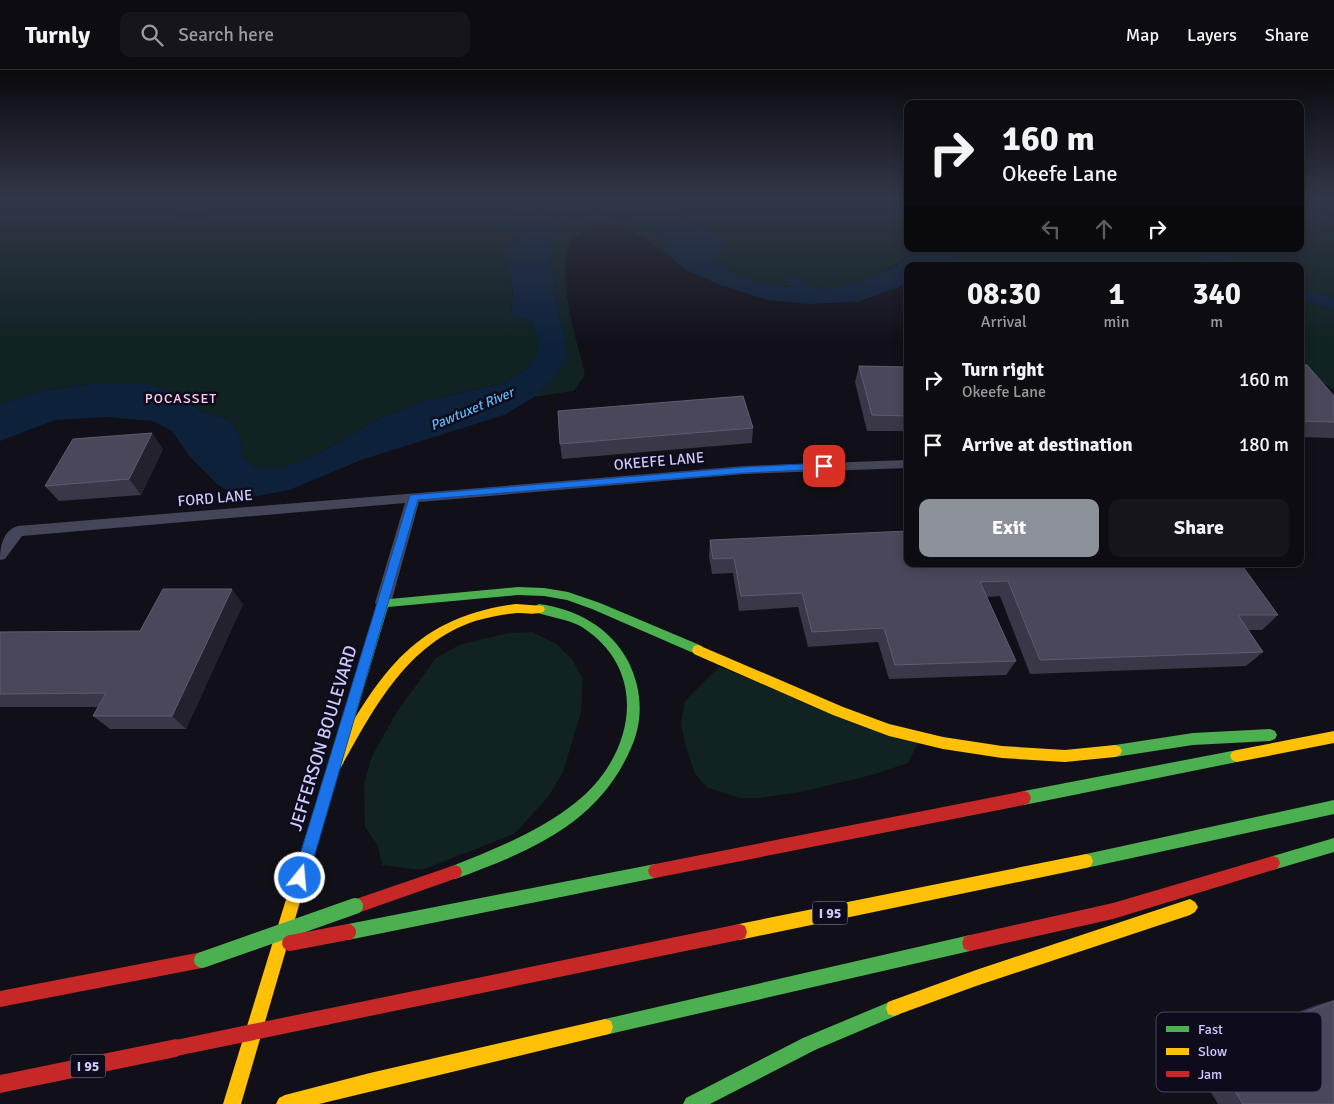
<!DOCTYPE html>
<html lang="en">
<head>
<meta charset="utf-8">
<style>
	:root { --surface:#0d0c12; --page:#16151b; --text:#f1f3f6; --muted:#9a9b9f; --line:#2d2c32; --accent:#8c9099 }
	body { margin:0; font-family:Signika,sans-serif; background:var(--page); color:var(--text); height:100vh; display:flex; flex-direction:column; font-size:19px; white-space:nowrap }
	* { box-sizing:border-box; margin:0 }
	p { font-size:16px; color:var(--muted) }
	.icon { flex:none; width:28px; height:28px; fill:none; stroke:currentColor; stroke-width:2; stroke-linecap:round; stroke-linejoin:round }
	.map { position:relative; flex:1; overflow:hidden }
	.side { position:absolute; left:904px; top:192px; width:400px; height:305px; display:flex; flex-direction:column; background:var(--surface); border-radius:10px; box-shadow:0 2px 12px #0003,0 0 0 1px var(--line) }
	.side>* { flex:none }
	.banner { position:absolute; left:904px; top:30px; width:400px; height:152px; border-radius:10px; box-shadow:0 2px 12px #0003,0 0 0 1px var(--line); background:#0d0c12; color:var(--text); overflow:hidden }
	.pin { position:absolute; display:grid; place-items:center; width:42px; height:42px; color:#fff; margin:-21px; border-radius:10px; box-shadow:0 2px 8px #0006 }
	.me { position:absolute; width:55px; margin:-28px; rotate:17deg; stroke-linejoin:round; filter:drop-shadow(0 0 4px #0008) }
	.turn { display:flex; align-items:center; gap:18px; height:105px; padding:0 15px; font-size:22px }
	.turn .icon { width:65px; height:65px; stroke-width:2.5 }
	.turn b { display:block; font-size:35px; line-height:42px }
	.lanes { display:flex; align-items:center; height:48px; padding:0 15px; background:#0003; justify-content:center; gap:25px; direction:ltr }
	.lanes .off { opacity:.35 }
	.eta { display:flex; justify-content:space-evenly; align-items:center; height:85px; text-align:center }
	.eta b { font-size:30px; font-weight:700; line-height:35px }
	.primary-button { display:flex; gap:10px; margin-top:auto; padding:10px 15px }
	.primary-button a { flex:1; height:58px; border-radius:10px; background:var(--accent); color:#fff; font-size:20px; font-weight:700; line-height:58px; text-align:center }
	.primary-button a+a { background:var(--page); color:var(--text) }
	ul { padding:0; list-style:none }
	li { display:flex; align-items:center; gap:15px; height:65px; padding:0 15px }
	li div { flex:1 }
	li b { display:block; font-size:19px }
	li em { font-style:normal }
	header { display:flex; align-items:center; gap:30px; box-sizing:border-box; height:70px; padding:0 25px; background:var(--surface); border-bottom:1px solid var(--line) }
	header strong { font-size:24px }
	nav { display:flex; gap:28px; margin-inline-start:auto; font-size:18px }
	.search { width:350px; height:45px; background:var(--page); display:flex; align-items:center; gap:12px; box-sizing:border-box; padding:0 18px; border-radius:10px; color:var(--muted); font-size:19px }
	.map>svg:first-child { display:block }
	.green { fill:#102222 }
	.water { fill:#0e213b }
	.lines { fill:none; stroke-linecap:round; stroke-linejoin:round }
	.river { fill:#0e213b; fill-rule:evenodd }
	.street { fill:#454559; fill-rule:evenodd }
	.fast { fill:#4caf50; fill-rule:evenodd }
	.slow { fill:#ffc107; fill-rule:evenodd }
	.jam { fill:#c62828; fill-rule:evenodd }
	.fast-bridge { stroke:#4caf50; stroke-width:16 }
	.jam-bridge { stroke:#c62828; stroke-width:16 }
	.wall { fill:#3a3748 }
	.shaded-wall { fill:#23212c }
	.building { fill:#4a475b; stroke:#5e5b74 }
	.route { fill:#1a73e8; stroke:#114b97 }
	.labels { text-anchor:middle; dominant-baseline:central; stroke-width:5; stroke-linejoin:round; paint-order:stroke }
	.far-neighbourhood-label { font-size:14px; letter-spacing:1px; fill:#fccced; stroke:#0e0c1c }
	.far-water-label { font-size:14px; font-style:italic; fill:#5eb8f5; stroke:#0e0c1c }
	.shield { fill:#0e0c1c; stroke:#9491b9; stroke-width:1 }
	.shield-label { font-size:14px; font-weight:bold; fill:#cdcafc }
	.street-label { font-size:15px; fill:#cdcafc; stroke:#0e0c1c }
	.near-street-label { font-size:18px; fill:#cdcafc; stroke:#0e0c1c }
	.key { fill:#0e0c1c; stroke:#47455f; stroke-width:1 }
	.key-label { font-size:14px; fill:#cdcafc }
</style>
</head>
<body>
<header>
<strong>Turnly</strong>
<div class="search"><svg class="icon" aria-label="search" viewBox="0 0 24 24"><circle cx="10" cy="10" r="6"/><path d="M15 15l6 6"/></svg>Search here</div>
<nav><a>Map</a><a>Layers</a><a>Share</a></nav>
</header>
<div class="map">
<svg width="1334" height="1034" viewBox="0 0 1334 1034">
	<rect width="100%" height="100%" fill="#111018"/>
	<g class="green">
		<path d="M0,128H140L167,143L215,130L208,128H549L550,133L540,141L521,143L502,159H519L522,165L508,176L505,190L513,217L511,246L531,251L539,270L537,284L526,299L504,313L424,331L378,349L309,389L279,398H256L242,385L240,366L230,350L201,341L172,322L99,313L40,321L0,334Z"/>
		<path d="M635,128H907L908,179H920C898,195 838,231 810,217C806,215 802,210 798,207L793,216C768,219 736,208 718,192V184L728,174C700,154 669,138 635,128Z"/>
		<path d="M1300,128H1334V227L1300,219V196H1246L1230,187L1221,179H1300Z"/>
		<path d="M590,144C611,144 657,153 667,173C669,176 668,181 668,185C648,172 624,149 598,155C589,157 579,165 571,169C556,211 575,262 585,304L574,321L534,327L550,311L565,264L557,239L555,210L549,189L551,170L561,153L569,148Z"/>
		<path d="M971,179H1189L1203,187L1210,196H936Z"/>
		<path d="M1300,231L1334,239V320L1300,298Z"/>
		<path d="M532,562L556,574L572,589L583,609L581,642L563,702L548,727L514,764L422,800L382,795L378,776L365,757L364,713L372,686L398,640L436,588L459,575L508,563Z"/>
		<path d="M719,597L918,673L908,693L872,705L801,722L759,728H740L708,718L695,704L685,674L681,653L685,631Z"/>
	</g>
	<g class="water">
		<path d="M140,128H208L215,130L216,141C194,160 161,140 140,128Z"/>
		<path d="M549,128H635C669,138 701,154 728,174L718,184V192C738,210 760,212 786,217L793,216L786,210L792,206L798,207L810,217L830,219L861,212L896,196L920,179H971L936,196H908L907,212L899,217L857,232L808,234L768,230L720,215L686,200L668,185V174L659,163L629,149L616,146L590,144L569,148L561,153L551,170L549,189L555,210L557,239L565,264L567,288L550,311L534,327L504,345L364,389L289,420L257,426L236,425L218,415L190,387L172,361L152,351L107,347L55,350L0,371V334L40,321L99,313H145L172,322L201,341L230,350L240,366L242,385L256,398H279L309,389L378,349L424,331L504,313L526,299L537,284L539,270L531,251L511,246L513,217L505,190L508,176L522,165L519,159H502L499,153L521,143L540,141L550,133Z"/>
		<path d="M1189,179H1221L1230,187L1246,196H1210L1203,187Z"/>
		<path d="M1300,219L1334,227V239L1300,231Z"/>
	</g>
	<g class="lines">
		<path class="river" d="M520,128H542L568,140L571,144L568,148C553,151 535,138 522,132Z"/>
		<path class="street" d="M908,390V398L745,404L419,432L391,533L388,537L383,539L378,537L375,533L405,433L22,466L5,489L0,490C0,477 3,460 18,456L745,396Z"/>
		<g class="fast">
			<path d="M518,517L544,518L568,522L600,533L702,576L704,580L702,584L698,585L592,539L567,530L544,526L518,525L388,537L314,784L312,789L307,791L302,789L300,784L379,530Z"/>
			<path d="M539,534C576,539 610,557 628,591C642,619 644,649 631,678C598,755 528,782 455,809L450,807L448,802L450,797C494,779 537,763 575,733C633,688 652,602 582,557C566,548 551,548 535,542L533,539L535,536Z"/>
			<path d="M1270,659L1275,661L1277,665L1275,669L1270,671L1193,675L1115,687L1110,685L1108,681L1110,677L1115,675L1193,663Z"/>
			<path d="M1237,680L1242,682L1244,686L1242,690L1237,692L1024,735L1019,733L1017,728L1019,723L1024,721Z"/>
			<path d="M1334,730V744L1086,798L1081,796L1079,791L1081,786L1086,784Z"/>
			<path d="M1334,768V782L1273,800L1268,798L1266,793L1268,788L1273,786Z"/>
			<path d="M655,794L660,796L662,801L660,806L655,808L348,870L342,868L340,862L342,856L348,854Z"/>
			<path d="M970,865L976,867L978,873L976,879L970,881L605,965L599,963L597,957L599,951L605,949Z"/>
			<path d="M894,930L900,932L902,938L900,944L815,980L710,1034H683L686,1028L803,968Z"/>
		</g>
		<g class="slow">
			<path d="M516,534L543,536L545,539L543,542C535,545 525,543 517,543C503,544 489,547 475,551C406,574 373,640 340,699L335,701L330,699L328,695L330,691C379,606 411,548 516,534Z"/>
			<path d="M698,575L843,637L889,654L943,667L1002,676L1065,680L1115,675L1120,677L1122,681L1120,685L1115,687L1065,692L1002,688L943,679L889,666L833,645L694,584L692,580L694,576Z"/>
			<path d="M1334,661V673L1237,692L1232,690L1230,686L1232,682L1237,680Z"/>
			<path d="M307,777L312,779L314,784L241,1034H223L300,784L302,779Z"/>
			<path d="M1086,784L1091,786L1093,791L1091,796L1086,798L739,870L733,868L731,862L733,856L739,854Z"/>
			<path d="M1190,829L1195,832L1198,837L1195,842L1190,845L976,916L894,946L888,944L886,938L888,932L976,900Z"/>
			<path d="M605,949L611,951L613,957L611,963L605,965L319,1034H276L279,1028L285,1025L370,1003Z"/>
		</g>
		<g class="jam">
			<path d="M1024,721L1029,723L1031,728L1029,733L1024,735L655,808L650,806L648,801L650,796L655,794Z"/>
			<path d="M1273,786L1278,788L1280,793L1278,798L1273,800L1113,849L970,881L964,879L962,873L964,867L970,865L1113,833Z"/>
			<path d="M455,795L460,797L462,802L460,807L355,844L350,841L347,836L350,831Z"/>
			<path d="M739,854L745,856L747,862L745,868L739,870L326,955L320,953L318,947L320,941L326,939Z"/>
			<path d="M202,882L208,884L210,890L208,896L202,898L0,937V921Z"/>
			<path d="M176,969L182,972L185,978L182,984L176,987L0,1023V1005Z"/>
		</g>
		<path class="fast-bridge" d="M202,890L355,836"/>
		<g class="jam-bridge">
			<path d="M290,873L348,862"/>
			<path d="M176,978L326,947"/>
		</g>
	</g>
	<g class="wall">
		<path d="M1300,294L1334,326V368L1300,367Z"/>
		<path d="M859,296L908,297V361H867L855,312Z"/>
		<path d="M753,358L752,373L562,389L560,374Z"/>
		<path d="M163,379L141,425L59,431L45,416Z"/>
		<path d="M710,470L908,494L1278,545L1262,560H1248L1263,582L1246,596L1030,604L1000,526L986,527L1016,591L1006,605L889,609L878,572L808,577L798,537L739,541L733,503L712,504L709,486Z"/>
		<path d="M243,534L186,659H110L93,646L98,637H0V562L140,561Z"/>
		<path d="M1334,930V1034H1218L1187,983L1317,935Z"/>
	</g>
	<g class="shaded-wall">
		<path d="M152,363L163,379L141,425L129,409Z"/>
		<path d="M232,519L243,534L186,659L172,646Z"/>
	</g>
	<g class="building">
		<path d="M1300,294L1307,295L1334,326V352L1300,351Z"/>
		<path d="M859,296L908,297V346L872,345Z"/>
		<path d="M743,326L753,358L560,374L558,341Z"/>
		<path d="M152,363L129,409L45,416L73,369Z"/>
		<path d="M908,461V494H1241L1278,545H1238L1263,582L1040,590L1008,511L980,512L1016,591L895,595L884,558L812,562L802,523L741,526L734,488L713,489L710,470Z"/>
		<path d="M163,519H232L172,646H93L106,623L0,624V562L140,561Z"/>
		<path d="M1334,931V1034H1243L1208,979Z"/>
	</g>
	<linearGradient id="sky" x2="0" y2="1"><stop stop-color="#09090d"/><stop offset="0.47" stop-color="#323748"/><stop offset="1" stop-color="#323748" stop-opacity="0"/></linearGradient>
	<rect width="1334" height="273" fill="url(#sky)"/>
	<path class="route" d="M824,393L829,396L827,399L745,403L418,430L308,808L306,814L300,816L295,814L293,808L410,425L745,397Z"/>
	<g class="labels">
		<g class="far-neighbourhood-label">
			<text x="181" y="328">POCASSET</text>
		</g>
		<g class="far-water-label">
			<text transform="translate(472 339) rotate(-23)">Pawtuxet River</text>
		</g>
		<g class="shield">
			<rect x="812.5" y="831.5" width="35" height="23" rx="4"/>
			<rect x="70.5" y="984.5" width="35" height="23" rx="4"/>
		</g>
		<g class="shield-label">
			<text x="830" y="843">I 95</text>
			<text x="88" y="996">I 95</text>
		</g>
		<g class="street-label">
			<text transform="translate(659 391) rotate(-5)">OKEEFE LANE</text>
			<text transform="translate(215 428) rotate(-5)">FORD LANE</text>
		</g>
		<g class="near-street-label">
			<text transform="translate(323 668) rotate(-73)">JEFFERSON BOULEVARD</text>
		</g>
	</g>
	<rect x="1156" y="942" width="166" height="80" rx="8" class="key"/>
	<rect x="1166" y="956" width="23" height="6" fill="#4caf50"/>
	<rect x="1166" y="978" width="23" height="7" fill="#ffc107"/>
	<rect x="1166" y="1001" width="23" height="6" fill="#c62828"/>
	<g class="key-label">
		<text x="1198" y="964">Fast</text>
		<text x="1198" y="986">Slow</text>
		<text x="1198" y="1009">Jam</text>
	</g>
</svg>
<div class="pin" style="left:824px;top:396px;background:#d93025"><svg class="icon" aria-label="arrive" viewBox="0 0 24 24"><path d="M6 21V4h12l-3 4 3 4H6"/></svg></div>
<svg class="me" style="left:300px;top:808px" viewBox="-20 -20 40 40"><circle r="17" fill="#1a73e8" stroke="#fff" stroke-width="3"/><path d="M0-11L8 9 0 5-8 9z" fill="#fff"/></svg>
<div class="banner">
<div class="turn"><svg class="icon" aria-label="right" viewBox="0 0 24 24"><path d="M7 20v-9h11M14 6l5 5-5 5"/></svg><div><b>160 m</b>Okeefe Lane</div></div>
<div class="lanes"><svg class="icon off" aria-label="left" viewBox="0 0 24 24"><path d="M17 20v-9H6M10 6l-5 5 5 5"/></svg><svg class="icon off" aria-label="ahead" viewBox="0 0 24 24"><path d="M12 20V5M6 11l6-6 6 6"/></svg><svg class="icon" aria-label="right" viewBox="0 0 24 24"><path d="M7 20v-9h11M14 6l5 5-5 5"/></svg></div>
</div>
<section class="side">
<div class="eta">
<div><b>08:30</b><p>Arrival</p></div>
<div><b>1</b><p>min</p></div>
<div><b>340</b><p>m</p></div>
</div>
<ul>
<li><svg class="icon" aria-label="right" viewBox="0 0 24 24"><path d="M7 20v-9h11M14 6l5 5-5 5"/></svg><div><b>Turn right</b><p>Okeefe Lane</p></div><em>160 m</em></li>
<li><svg class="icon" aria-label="arrive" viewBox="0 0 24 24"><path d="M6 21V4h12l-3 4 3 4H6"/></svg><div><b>Arrive at destination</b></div><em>180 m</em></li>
</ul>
<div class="primary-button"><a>Exit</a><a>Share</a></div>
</section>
</div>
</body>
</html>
